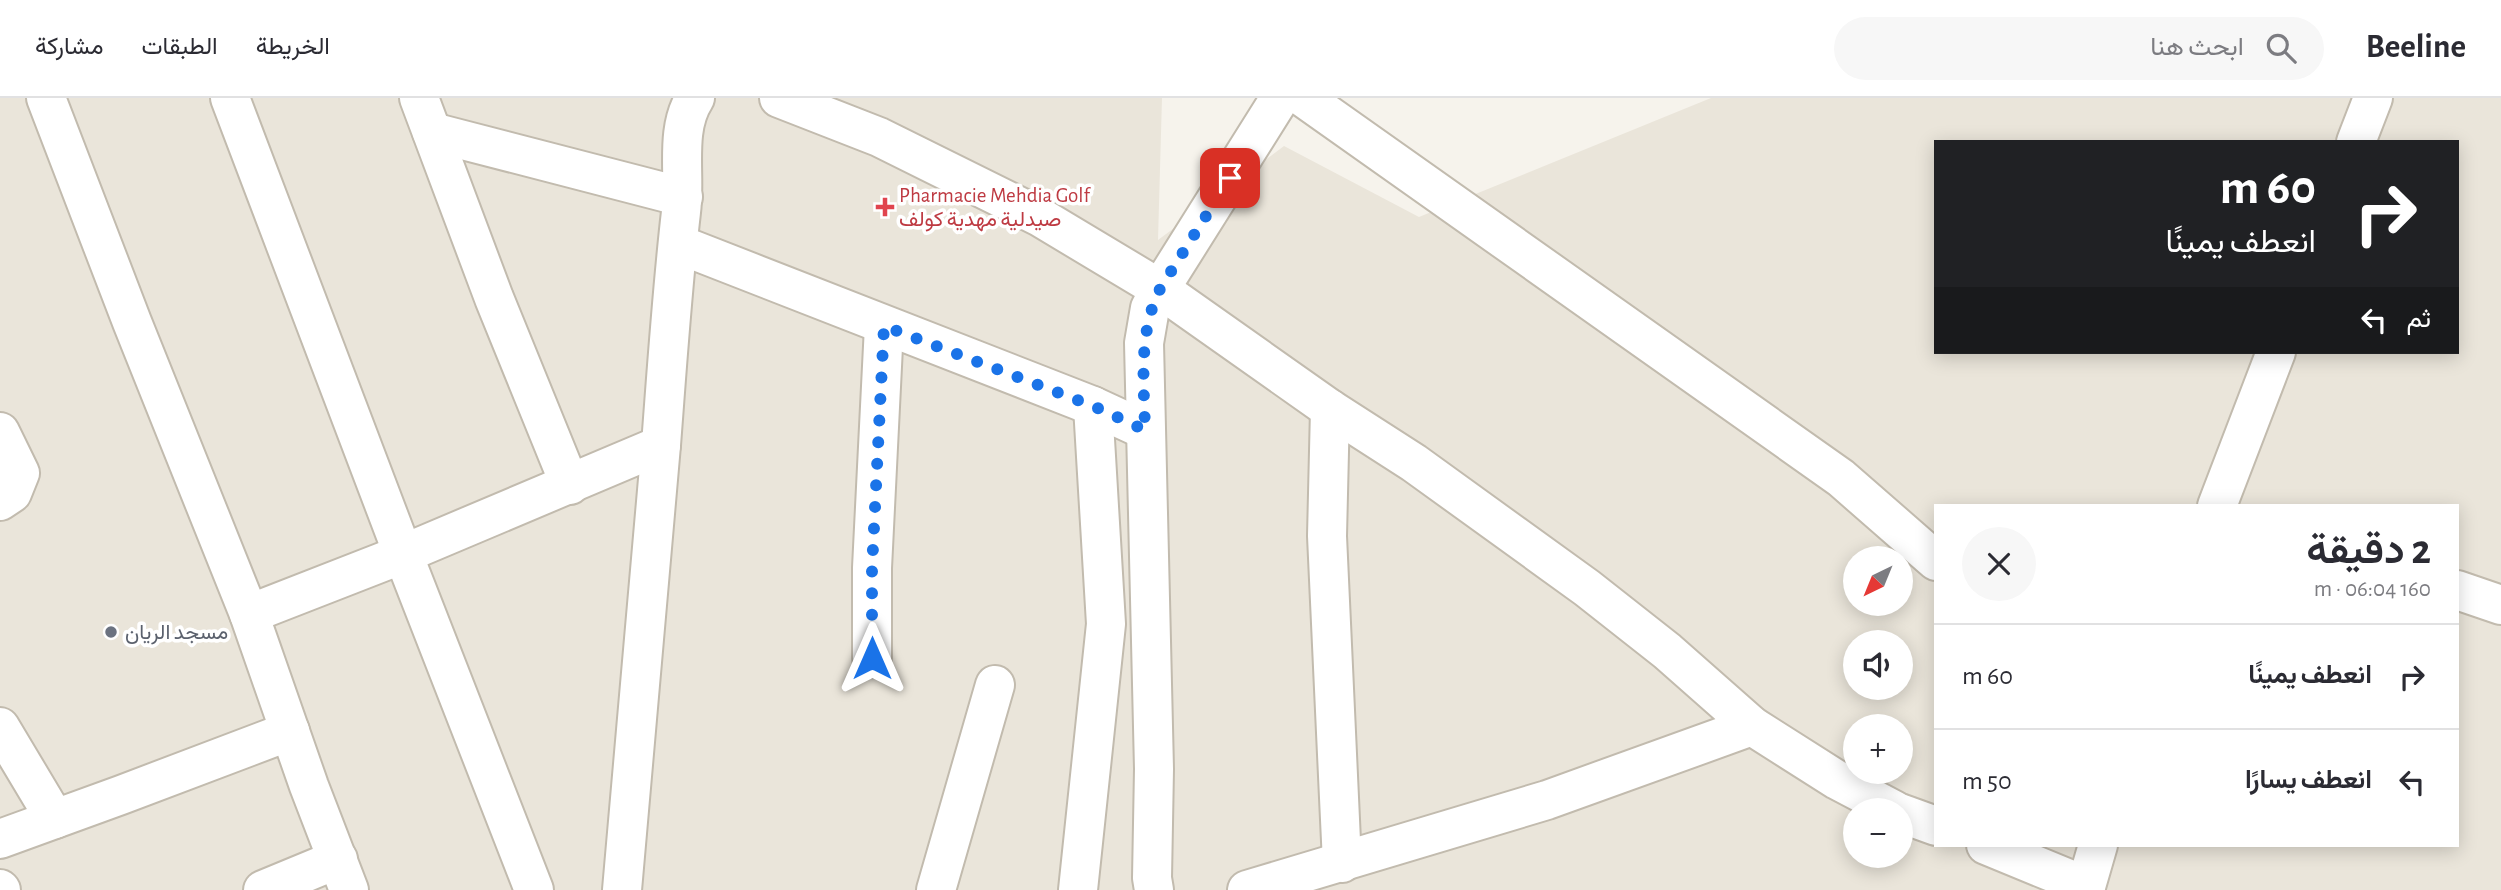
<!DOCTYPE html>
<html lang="ar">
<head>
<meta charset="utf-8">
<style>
	:root { --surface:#fff; --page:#f7f7f7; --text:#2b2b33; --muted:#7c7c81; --line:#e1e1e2 }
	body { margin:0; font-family:"Alegreya Sans",Vazirmatn,sans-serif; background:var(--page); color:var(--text); direction:rtl; height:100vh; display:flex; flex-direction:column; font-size:26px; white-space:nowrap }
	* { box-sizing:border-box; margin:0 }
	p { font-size:23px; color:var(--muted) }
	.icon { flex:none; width:38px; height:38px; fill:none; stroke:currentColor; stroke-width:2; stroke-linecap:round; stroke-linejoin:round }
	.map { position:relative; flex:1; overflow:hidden; direction:ltr }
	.sheet { position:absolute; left:1934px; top:406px; width:525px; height:343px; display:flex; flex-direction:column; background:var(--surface); border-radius:0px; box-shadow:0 4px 18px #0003; direction:rtl }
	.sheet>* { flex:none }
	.banner { position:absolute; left:1934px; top:42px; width:525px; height:214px; border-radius:0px; box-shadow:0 4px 18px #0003; direction:rtl; background:#202124; color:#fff; overflow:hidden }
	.needle { width:46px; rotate:223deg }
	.buttons { position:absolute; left:1843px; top:448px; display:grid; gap:14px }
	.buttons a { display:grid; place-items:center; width:70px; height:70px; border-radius:50%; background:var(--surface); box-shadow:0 4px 18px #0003; font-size:35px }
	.pin { position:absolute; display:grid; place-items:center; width:60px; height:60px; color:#fff; margin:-30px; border-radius:14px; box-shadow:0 4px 10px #0006 }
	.me { position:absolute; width:77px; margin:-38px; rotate:0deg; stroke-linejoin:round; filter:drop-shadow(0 0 5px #0008) }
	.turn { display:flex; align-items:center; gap:24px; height:147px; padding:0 28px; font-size:32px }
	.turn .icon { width:91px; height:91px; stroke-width:2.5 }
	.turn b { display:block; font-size:49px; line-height:60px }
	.then { display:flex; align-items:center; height:66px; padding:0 28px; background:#0003; gap:14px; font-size:26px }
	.round { display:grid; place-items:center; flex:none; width:74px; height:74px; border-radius:37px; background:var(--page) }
	.headline { display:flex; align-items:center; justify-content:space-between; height:119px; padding:0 28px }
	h1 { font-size:42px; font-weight:600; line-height:52px }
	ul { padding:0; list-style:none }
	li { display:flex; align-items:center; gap:21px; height:105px; padding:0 28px; border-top:2px solid var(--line) }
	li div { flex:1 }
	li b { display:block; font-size:26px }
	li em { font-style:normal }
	header { display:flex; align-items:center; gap:42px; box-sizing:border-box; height:98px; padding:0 35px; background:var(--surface); border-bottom:2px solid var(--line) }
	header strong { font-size:33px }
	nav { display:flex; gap:38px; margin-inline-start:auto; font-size:24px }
	.search { width:490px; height:63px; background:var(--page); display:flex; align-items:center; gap:18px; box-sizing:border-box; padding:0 24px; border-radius:38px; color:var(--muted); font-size:26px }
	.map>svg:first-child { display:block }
	.residential { fill:#eae5da; fill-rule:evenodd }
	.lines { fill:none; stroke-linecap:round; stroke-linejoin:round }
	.minor-casing { stroke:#c2bbae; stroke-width:42 }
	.minor { stroke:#fff; stroke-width:38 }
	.route { stroke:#1a73e8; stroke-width:12; stroke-dasharray:0 21.6 }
	.health-dot { fill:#e0444e; stroke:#fff; stroke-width:2.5 }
	.worship-dot { fill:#6b7280; stroke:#fff; stroke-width:2.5 }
	.labels { text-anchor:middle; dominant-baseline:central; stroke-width:7; stroke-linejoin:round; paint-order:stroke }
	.health-label { font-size:21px; fill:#be3a42; stroke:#fff; text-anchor:start }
	.worship-label { font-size:21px; fill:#5b616d; stroke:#fff; text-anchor:start }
</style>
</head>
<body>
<header>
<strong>Beeline</strong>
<div class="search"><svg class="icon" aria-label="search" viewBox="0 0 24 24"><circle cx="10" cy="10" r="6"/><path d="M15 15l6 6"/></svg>ابحث هنا</div>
<nav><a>الخريطة</a><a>الطبقات</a><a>مشاركة</a></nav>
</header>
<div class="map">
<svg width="2501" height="792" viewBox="0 0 2501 792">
	<rect width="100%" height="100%" fill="#f6f3ec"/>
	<path class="residential" d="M0,0H1162L1158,142L1284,48L1419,119L1711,0H2501V792H0ZM1936,44H2457V254H1936ZM1936,408H2457V747H1936ZM1855,460H1900V506H1855ZM1855,544H1900V590H1855ZM1855,628H1900V674H1855ZM1855,712H1900V758H1855Z"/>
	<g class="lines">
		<g class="minor-casing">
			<g id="minor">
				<path d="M46,0L132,224L249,516L309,688L349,792"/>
				<path d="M230,0L403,456L534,792"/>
				<path d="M419,0L494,200L570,387"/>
				<path d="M779,0L879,39L1040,119L1160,191L1330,311L1414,365L1587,490L1667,553L1752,628L1837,682L1894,712"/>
				<path d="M1304,0L1841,380L1936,463"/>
				<path d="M432,34L683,99"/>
				<path d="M2356,44L2373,0"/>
				<path d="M678,146L1093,308L1145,332"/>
				<path d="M1330,311L1327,438L1342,765"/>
				<path d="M0,334L20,375L12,395L0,403"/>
				<path d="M2217,408L2276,254"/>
				<path d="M2457,492L2501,507"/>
				<path d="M249,516L403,456L661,347"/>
				<path d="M872,560V470L884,228"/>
				<path d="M0,629L55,721"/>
				<path d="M1900,715L1936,728"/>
				<path d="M0,741L121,697L290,633"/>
				<path d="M1986,747L2086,788"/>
				<path d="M0,791L1,792"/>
				<path d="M263,792L338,761"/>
				<path d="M622,792C635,644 649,496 661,347C667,269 672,192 681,114C686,78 674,32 695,0"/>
				<path d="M936,792L995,587"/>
				<path d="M1078,792L1106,526L1093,308"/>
				<path d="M1154,792L1152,780L1154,671L1144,245L1150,210L1160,191L1280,0"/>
				<path d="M1247,792L1547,702L1752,628"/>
				<path d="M2085,792L2098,747"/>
			</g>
		</g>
		<use href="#minor" class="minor"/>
	</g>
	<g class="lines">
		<path class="route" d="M872,560V470L884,228L1093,308L1145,332C1144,284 1138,235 1160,191L1230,80"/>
	</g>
	<path class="health-dot" d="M881.5 98.5h7v7h7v7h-7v7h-7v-7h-7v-7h7z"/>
	<circle class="worship-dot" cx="111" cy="534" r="7"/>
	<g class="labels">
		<g class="health-label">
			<text x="899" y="97">Pharmacie Mehdia Golf<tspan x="899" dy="24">صيدلية مهدية كولف</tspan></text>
		</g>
		<g class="worship-label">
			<text x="125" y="534">مسجد الريان</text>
		</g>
	</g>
</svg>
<div class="buttons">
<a><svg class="needle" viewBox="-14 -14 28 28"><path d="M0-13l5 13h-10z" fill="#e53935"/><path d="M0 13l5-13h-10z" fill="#7c7c81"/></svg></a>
<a><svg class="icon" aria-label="sound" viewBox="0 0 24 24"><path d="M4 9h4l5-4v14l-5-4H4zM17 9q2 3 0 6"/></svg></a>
<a>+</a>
<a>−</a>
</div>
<div class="pin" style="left:1230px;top:80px;background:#d93025"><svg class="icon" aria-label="arrive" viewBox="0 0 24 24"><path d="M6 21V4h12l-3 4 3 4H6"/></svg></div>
<svg class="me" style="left:872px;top:560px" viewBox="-20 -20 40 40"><path d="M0-17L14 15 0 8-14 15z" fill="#1a73e8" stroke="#fff" stroke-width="4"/></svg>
<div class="banner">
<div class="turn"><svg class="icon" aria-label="right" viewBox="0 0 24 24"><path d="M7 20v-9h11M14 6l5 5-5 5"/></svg><div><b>60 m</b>انعطف يمينًا</div></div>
<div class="then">ثم<svg class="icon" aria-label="left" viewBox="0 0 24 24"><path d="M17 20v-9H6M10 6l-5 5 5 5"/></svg></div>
</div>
<section class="sheet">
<div class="headline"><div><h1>2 دقيقة</h1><p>160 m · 06:04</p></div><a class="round"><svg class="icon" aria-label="close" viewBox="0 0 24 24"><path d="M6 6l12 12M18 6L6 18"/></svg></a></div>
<ul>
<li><svg class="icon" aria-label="right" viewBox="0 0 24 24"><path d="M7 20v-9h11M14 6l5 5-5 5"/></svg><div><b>انعطف يمينًا</b></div><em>60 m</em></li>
<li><svg class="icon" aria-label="left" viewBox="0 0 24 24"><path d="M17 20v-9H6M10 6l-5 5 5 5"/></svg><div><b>انعطف يسارًا</b></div><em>50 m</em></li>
</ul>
</section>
</div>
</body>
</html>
